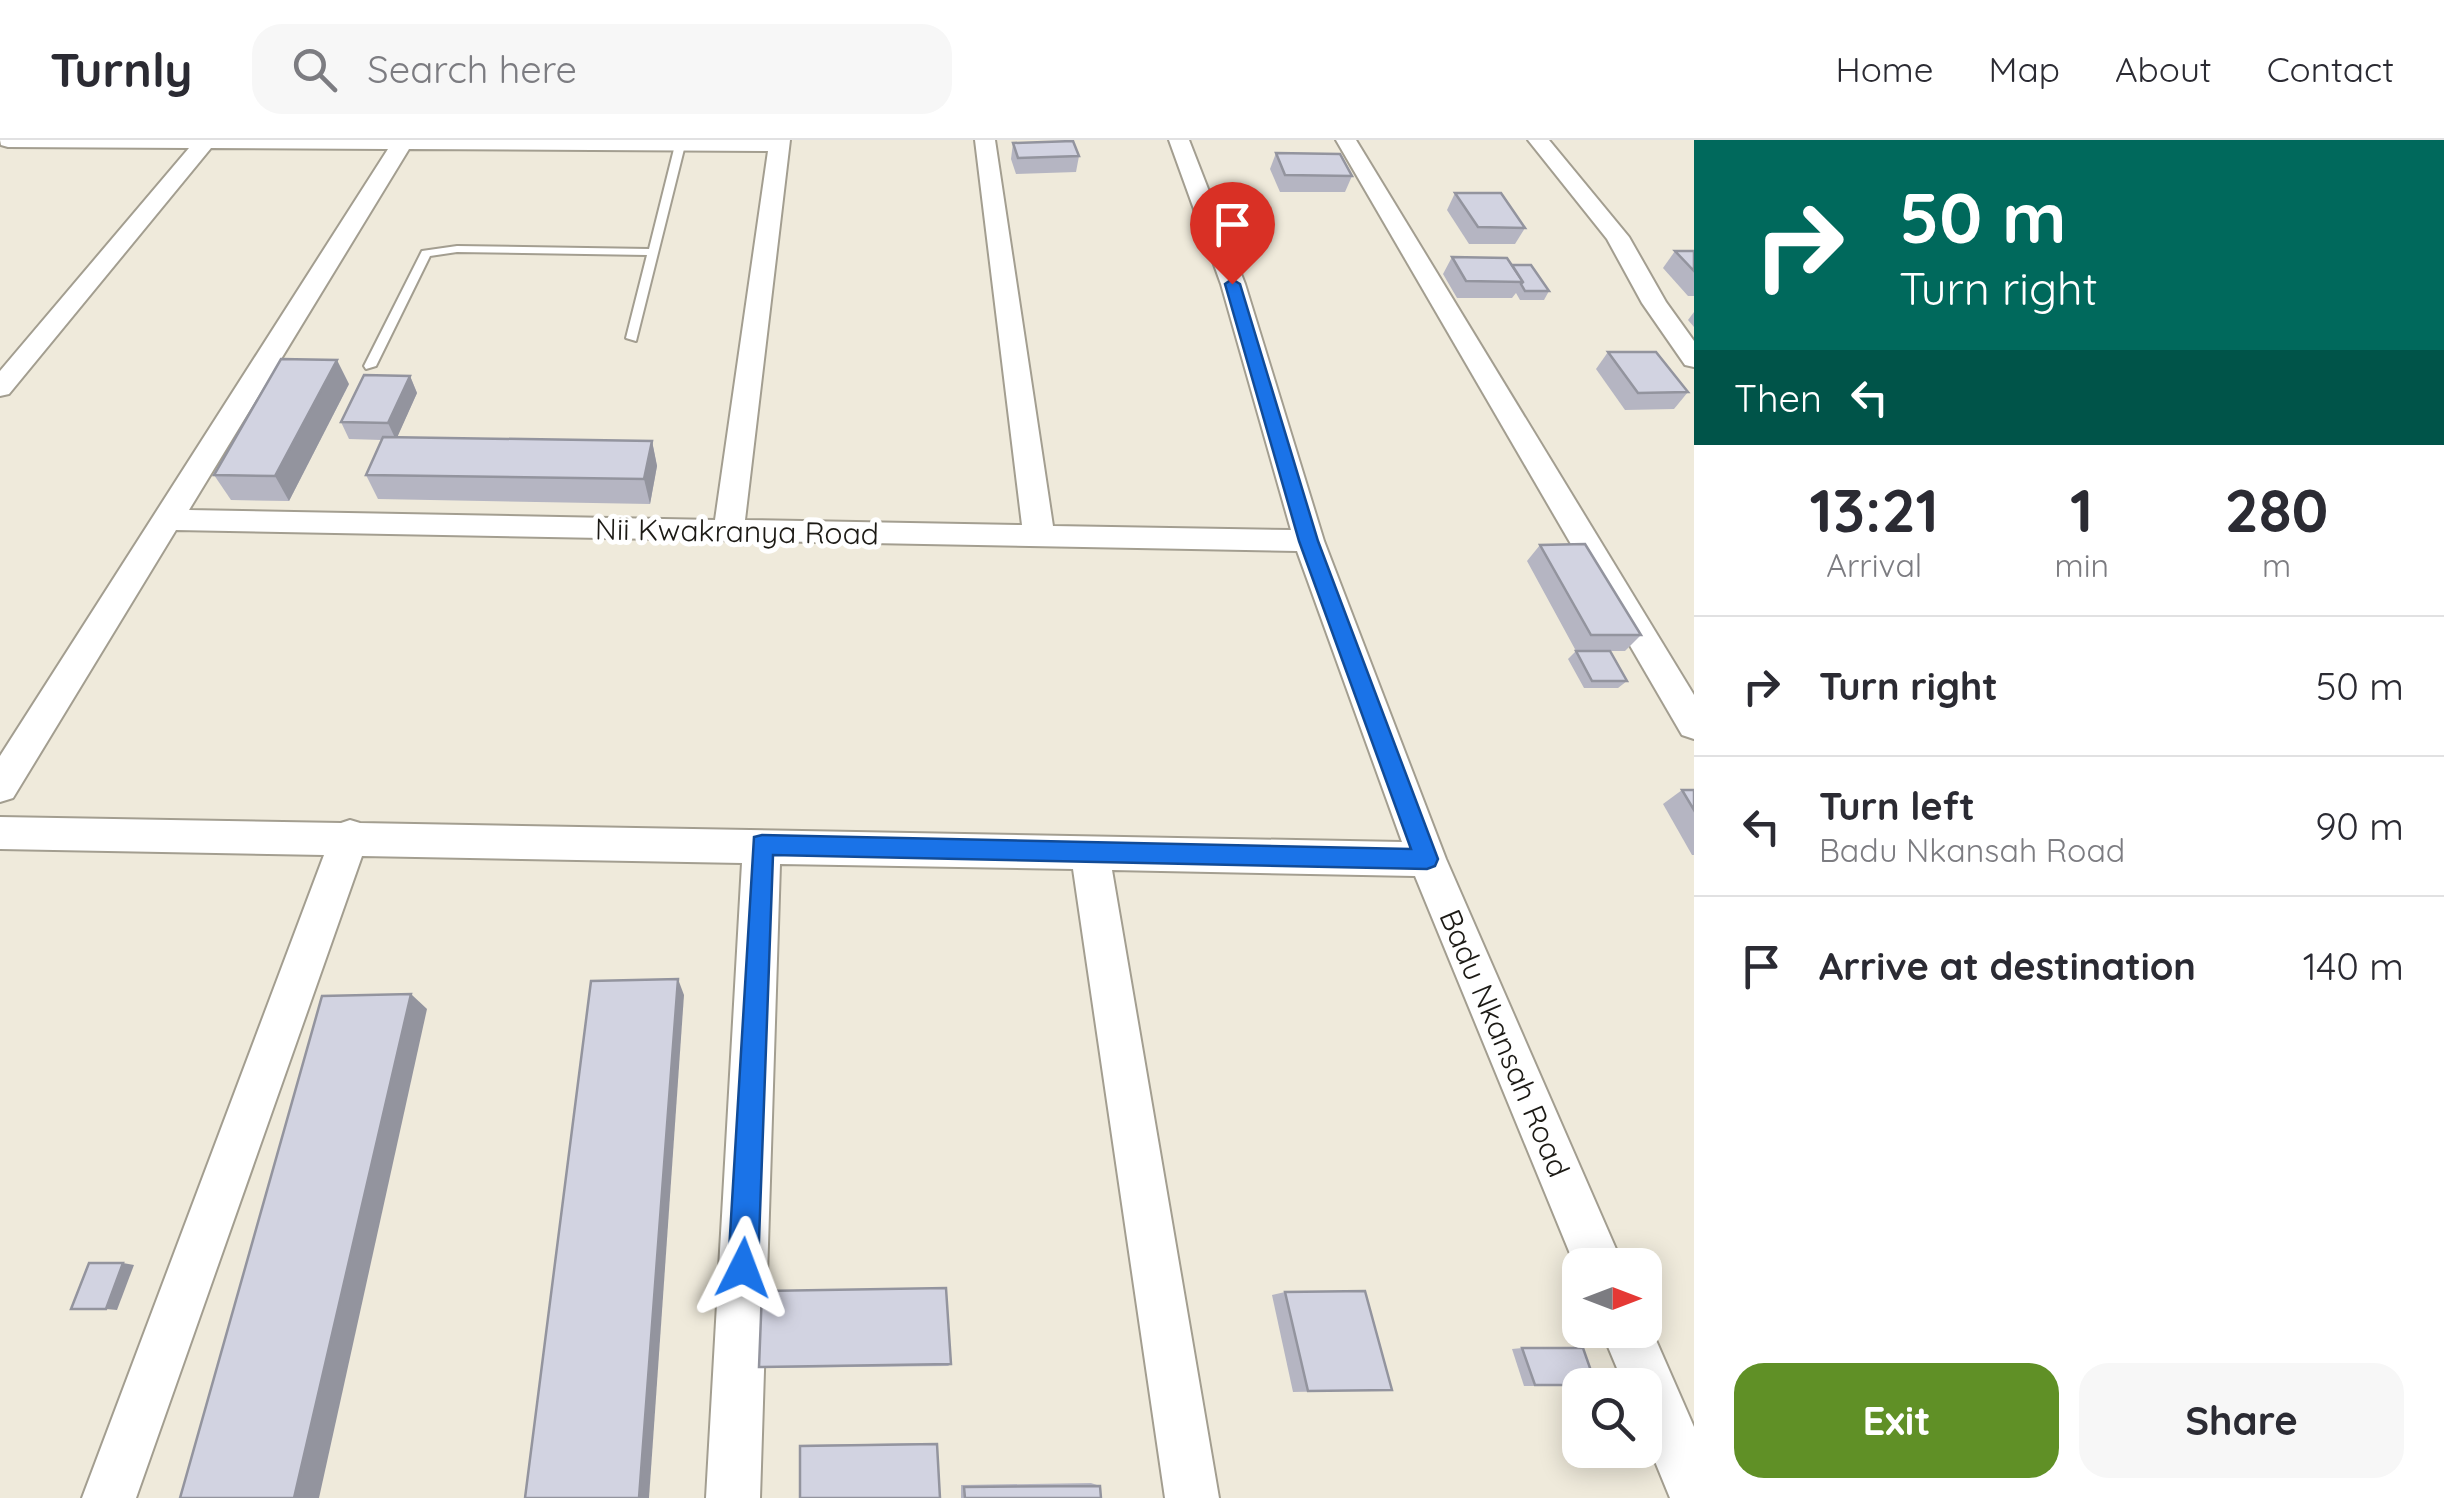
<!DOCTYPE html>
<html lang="en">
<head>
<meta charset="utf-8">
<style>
	:root { --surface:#fff; --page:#f7f7f7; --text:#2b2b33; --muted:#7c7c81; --line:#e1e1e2; --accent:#609026 }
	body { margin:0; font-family:Quicksand,sans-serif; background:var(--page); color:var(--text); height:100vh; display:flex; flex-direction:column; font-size:38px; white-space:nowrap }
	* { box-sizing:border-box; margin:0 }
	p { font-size:32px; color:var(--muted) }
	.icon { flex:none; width:55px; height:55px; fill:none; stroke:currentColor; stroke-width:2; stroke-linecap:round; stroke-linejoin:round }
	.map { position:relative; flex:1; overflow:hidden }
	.panel { display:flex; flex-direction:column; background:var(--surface); width:750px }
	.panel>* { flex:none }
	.banner { background:#00695c; color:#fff; overflow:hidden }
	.needle { width:65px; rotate:90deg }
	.fabs { position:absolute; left:1562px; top:1108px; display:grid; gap:20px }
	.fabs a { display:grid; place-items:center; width:100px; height:100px; border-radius:20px; background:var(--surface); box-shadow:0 5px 25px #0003; font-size:50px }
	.pin { position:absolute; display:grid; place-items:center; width:85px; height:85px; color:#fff; margin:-102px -42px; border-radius:50% 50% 50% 0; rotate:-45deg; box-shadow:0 0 10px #0007 }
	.pin .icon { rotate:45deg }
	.me { position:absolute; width:110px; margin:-55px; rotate:3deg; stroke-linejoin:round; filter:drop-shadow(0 0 8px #0008) }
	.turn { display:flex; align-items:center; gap:35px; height:210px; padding:0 40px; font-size:45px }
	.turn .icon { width:130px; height:130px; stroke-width:2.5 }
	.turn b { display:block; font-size:70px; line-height:85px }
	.then { display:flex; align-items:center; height:95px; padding:0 40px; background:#0003; gap:20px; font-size:38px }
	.eta { display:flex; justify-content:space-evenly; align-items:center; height:170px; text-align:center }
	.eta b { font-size:60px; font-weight:800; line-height:70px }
	.primary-button { display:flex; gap:20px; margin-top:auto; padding:20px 40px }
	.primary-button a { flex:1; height:115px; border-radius:30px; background:var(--accent); color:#fff; font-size:40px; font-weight:800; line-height:115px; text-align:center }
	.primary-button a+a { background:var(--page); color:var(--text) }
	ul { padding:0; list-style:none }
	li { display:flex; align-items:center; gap:30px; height:140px; padding:0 40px; border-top:2px solid var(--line) }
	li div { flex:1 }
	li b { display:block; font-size:38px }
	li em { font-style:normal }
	header { display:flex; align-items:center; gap:60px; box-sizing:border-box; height:140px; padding:0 50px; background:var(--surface); border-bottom:2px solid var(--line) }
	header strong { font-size:48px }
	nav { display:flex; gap:55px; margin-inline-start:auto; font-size:35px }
	.search { width:700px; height:90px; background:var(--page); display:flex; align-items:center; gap:25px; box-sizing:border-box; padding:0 35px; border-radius:30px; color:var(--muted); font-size:38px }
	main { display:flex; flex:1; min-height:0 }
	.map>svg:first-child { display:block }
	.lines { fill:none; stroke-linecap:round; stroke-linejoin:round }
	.lane-casing { stroke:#a39e90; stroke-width:4 }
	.street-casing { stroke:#a39e90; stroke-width:4 }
	.lane { fill:#fff; fill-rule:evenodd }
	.street { fill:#fff; fill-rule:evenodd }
	.wall { fill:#b5b5c2 }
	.shaded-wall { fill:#93949e }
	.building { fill:#d2d3e1; stroke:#93949e; stroke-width:2.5 }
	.route { fill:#1a73e8; stroke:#114b97; stroke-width:2.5 }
	.labels { text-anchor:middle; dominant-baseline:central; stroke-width:10; stroke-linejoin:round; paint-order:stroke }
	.street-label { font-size:30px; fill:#1c1a15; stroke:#fff }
</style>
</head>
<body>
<header>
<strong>Turnly</strong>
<div class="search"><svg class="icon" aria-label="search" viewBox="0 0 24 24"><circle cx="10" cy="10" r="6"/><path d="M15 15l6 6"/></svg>Search here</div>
<nav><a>Home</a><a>Map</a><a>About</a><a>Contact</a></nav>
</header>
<main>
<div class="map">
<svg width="1694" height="1358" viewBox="0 0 1694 1358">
	<rect width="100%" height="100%" fill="#efeadb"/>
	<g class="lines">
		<g class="lane-casing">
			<path id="lane" d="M680,2L685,5L636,201L626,198L647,115L457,112L430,116L376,226L366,229L364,226L422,111L457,106L649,109L675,5Z"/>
		</g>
		<g class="street-casing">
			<g id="street">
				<path d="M0,0H790L745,380L1022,385L975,0H995L1053,386L1291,390L1221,144L1169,0H1189L1245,144L1324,401L1446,719L1623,1125H1580V1138L1415,736L1112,730L1219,1358H1165L1073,729L780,724L760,1358H706L742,723L362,716L136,1358H82L324,715L0,709V677L341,683L350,680L360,683L1402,702L1297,411L176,390L13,658L0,662V616L388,9L211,8L9,254L0,256V231L189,8L8,7L1,5ZM409,9L768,11L715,380L189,370Z"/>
				<path d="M1336,0H1356L1694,555V599L1682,595Z"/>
				<path d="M1528,0H1549L1629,97L1666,162L1694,201V227L1685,225L1642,163L1607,99Z"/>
				<path d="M1645,1175L1694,1287V1358H1670L1645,1297V1245H1624L1601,1190H1645Z"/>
			</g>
		</g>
		<use href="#lane" class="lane"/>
		<use href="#street" class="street"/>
	</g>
	<g class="wall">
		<path d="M1013,3L1079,16L1076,32L1016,34L1011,19Z"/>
		<path d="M1276,13L1352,36L1345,52H1280L1270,29Z"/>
		<path d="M1455,53L1525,88L1515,104H1469L1447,70Z"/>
		<path d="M1675,111H1694V156H1688L1663,128Z"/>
		<path d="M1452,117L1512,125L1549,151L1544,160H1520L1516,153L1512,158H1457L1443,134Z"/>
		<path d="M1694,172V187L1688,180Z"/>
		<path d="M1608,212L1688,252L1674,269L1625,270L1596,229Z"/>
		<path d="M410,236L417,253L397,297L652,301L657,326L650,364L378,359L366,335L382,300L349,299L341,282Z"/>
		<path d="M349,244L289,361L231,360L214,335Z"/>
		<path d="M1540,405L1641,495L1625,511H1610L1627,541L1618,548H1584L1568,519L1576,511L1527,421Z"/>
		<path d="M1682,650H1694V715H1692L1663,664Z"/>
		<path d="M1285,1152L1392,1250L1293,1252L1272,1155Z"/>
		<path d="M1522,1208L1580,1246H1524L1512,1209Z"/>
		<path d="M951,1224L948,1226L762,1228L759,1227Z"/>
		<path d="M934,1303L937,1304L800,1306L801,1305Z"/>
		<path d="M1091,1343L1100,1346L1101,1358H961V1345Z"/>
	</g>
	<g class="shaded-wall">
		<path d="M337,220L349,244L289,361L275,336Z"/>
		<path d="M410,236L417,253L396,300L388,283Z"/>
		<path d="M652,301L657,326L650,364L644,339Z"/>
		<path d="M678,839L684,855L649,1358H639Z"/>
		<path d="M411,854L427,869L319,1358H294Z"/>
		<path d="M123,1123L134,1125L117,1170L106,1169Z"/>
	</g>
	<g class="building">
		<path d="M1073,1L1079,16L1018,18L1013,3Z"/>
		<path d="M1276,13L1340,14L1352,36L1285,35Z"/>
		<path d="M1455,53H1501L1525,88L1478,87Z"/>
		<path d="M1675,111H1694V131Z"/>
		<path d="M1452,117L1507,118L1523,142L1466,141Z"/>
		<path d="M1512,125H1531L1549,151H1525L1521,144L1523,142Z"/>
		<path d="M1608,212H1656L1688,252L1638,253Z"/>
		<path d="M281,219L337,220L275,336L214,335Z"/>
		<path d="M364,235L410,236L388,283L341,282Z"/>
		<path d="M383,297L652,301L644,339L366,335Z"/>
		<path d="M1585,404L1641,495H1591L1540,405Z"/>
		<path d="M1576,511H1610L1627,541H1592Z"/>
		<path d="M1682,650H1694V670Z"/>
		<path d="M678,839L639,1358H525L591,841Z"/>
		<path d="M411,854L294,1358H180L322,856Z"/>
		<path d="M89,1123H123L106,1169H71Z"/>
		<path d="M946,1148L951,1224L759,1227L762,1151Z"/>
		<path d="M1365,1151L1392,1250L1308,1251L1285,1152Z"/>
		<path d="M1522,1208H1583L1596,1245H1535Z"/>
		<path d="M937,1304L940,1358H800V1306Z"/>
		<path d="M1100,1346L1101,1358H965L964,1347Z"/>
	</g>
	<path class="route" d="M1232,139L1240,144L1318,401L1438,719L1435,726L1427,729L773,715L758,1128L753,1138L743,1142L733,1138L728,1128L754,697L762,695L1411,709L1299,401L1225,144Z"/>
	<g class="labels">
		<g class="street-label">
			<text transform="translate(737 391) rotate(1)">Nii Kwakranya Road</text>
			<text transform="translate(1505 903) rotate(67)">Badu Nkansah Road</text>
		</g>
	</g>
</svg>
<div class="fabs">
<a><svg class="needle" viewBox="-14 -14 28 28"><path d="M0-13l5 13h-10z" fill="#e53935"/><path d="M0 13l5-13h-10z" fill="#7c7c81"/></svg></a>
<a><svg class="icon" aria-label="search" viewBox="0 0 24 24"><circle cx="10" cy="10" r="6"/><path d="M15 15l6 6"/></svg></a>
</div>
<div class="pin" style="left:1232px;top:144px;background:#d93025"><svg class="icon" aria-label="arrive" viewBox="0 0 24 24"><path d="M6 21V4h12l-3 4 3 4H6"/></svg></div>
<svg class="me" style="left:743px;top:1128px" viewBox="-20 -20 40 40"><path d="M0-17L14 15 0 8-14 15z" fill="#1a73e8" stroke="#fff" stroke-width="4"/></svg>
</div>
<section class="panel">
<div class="banner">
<div class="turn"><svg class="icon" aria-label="right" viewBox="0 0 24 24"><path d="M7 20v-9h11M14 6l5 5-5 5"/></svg><div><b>50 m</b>Turn right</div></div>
<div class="then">Then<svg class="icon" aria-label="left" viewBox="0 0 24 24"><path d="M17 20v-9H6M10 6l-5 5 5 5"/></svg></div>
</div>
<div class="eta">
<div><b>13:21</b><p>Arrival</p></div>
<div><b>1</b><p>min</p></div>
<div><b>280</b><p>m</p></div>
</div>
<ul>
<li><svg class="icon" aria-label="right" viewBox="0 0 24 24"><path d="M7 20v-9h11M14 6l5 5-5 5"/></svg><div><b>Turn right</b></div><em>50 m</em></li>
<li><svg class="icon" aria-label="left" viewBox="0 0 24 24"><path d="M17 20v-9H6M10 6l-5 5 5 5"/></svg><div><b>Turn left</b><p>Badu Nkansah Road</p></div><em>90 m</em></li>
<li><svg class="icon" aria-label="arrive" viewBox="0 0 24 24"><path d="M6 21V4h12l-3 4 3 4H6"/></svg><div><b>Arrive at destination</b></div><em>140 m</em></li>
</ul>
<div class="primary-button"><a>Exit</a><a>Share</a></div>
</section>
</main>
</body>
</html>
